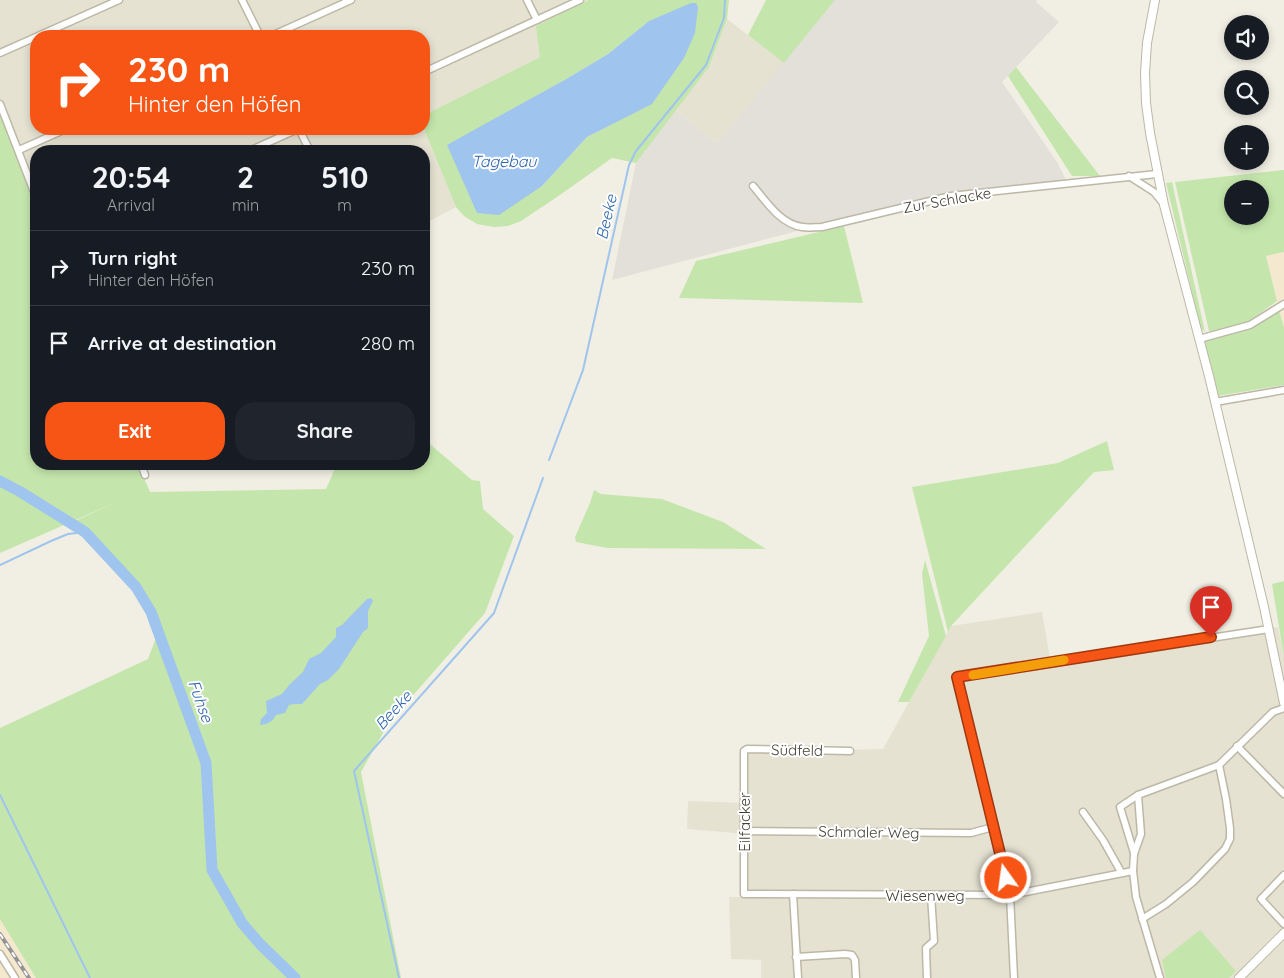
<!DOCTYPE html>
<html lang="en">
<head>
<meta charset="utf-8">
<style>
	:root { --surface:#171b24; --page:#20242c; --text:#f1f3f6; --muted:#9ea1a6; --line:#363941; --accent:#f75515 }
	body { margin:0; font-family:Quicksand,sans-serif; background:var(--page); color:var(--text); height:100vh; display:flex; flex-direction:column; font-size:19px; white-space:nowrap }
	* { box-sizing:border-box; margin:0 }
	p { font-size:16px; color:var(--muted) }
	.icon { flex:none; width:28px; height:28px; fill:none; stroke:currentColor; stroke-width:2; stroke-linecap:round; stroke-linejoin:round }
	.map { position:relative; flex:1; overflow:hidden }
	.panel { position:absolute; left:30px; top:145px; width:400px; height:325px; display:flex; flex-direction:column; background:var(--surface); border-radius:20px; box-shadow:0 2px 8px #0003 }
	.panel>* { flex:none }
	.banner { position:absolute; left:30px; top:30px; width:400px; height:105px; border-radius:20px; box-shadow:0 2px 8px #0003; background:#f75515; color:#fff; overflow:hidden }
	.fabs { position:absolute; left:1224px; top:15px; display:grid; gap:10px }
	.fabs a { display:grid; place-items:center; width:45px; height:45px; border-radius:50%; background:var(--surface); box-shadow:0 2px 8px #0003; font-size:25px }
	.pin { position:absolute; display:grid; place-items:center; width:42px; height:42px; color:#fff; margin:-51px -21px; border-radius:50% 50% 50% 0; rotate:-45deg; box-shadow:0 0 5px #0007 }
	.pin .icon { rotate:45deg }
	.me { position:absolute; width:55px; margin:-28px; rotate:346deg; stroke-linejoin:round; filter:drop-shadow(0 0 4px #0008) }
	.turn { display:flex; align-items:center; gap:18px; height:105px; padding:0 15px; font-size:22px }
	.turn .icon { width:65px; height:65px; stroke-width:2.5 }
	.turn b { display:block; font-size:35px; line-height:42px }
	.eta { display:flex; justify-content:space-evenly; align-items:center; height:85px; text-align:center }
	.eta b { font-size:30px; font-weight:700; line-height:35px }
	.cta { display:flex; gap:10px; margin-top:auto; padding:10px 15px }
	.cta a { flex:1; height:58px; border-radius:20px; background:var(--accent); color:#fff; font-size:20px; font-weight:700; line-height:58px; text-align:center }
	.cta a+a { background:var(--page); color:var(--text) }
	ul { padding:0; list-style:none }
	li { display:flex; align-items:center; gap:15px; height:75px; padding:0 15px; border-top:1px solid var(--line) }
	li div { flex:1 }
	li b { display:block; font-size:19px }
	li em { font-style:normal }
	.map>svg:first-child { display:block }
	.residential { fill:#e5e2d2 }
	.commercial { fill:#f4e9ce }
	.industrial { fill:#e3e0d9 }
	.green { fill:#c4e6ac; fill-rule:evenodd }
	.water { fill:#9fc4ee }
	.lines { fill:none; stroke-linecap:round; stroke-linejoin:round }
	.stream { stroke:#9fc4ee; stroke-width:2 }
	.river { stroke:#9fc4ee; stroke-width:11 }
	.minor-casing { stroke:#bdb8a6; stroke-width:9 }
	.tertiary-casing { stroke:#bdb8a6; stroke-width:10 }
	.minor { stroke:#fff; stroke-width:6 }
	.tertiary { stroke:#fff; stroke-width:8 }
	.rail-casing { stroke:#939393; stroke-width:4 }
	.rail { stroke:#fff; stroke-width:2; stroke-dasharray:5.5; stroke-linecap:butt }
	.route-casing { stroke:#a1370e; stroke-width:12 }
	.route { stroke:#f75515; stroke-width:9 }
	.slow { stroke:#f59e0b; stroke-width:9 }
	.labels { text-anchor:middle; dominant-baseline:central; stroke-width:4; stroke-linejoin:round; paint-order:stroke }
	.street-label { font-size:15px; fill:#433f34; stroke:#fff }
	.water-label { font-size:16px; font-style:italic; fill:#2f67ad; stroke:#fff }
</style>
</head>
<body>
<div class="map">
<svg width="1284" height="978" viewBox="0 0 1284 978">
	<rect width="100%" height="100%" fill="#f1efe3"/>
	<g class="residential">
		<path d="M0,0H619L540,57L424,115V36H36V129H424L456,207L424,224V151H36V206L0,111Z"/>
		<path d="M727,19L784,63L720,140L715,142L675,110L709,67Z"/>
		<path d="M1042,612L1051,664L1278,627L1284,657V696L1282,708L1284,712V978H761V960L731,959L729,897H747V834L687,829L688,801L747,803L746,752L883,749L951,626Z"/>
	</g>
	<g class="commercial">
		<path d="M1284,252V329L1266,255Z"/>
		<path d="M0,918L36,978H0Z"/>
	</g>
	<path class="industrial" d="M835,0H1037L1036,2L1059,22L1002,82L1057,162L1066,180L950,192L850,217L612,280L636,163L675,110L715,142L720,140Z"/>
	<g class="green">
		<path d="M589,0H729L727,19L709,67L636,163L612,158L560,195L521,221L508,226L494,227L477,224L464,216L456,207L424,129V115L540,57L536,26ZM649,21L618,121L587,137L542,186L447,146L568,78L608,54Z"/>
		<path d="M766,0H835L784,63L748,35Z"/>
		<path d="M1016,67L1100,176H1072L1008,76Z"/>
		<path d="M0,111L36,206V464H138L150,492L326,489L337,464H424V439L472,480L480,481L483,509L514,536L485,613L388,724L361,772L401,978H36L0,919V728L148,659L160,627C158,621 156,615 153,609C137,577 103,541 75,521L119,501L0,553Z"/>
		<path d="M1283,170H1284V252L1266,256L1277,301L1249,321L1241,325L1212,332L1209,331L1175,182ZM1232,189H1260V216H1232Z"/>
		<path d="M1172,182L1205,332L1202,329L1200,325L1166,183Z"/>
		<path d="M844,226L863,303L679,298L696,261Z"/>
		<path d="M1279,310L1284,328V385L1217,396L1204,339L1250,329Z"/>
		<path d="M1107,441L1114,470L1094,472L951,626L948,632L912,487L1058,463Z"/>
		<path d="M594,490L601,494L662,499L723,522L766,549L607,548L576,542L575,537L590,503Z"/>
		<path d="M925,560L946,636L909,702H898L929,636L922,574Z"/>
		<path d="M1284,581V657L1272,584Z"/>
		<path d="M1200,930L1236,971L1229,978H1166L1162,960Z"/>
	</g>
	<g class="water">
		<path d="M691,3H696L698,7L695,33L684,58L652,104L587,137L542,186L499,215L477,213L447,145L568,78L608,54L649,21Z"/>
		<path d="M371,598L373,601L368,611V628L363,632L339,669L328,680L320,684L302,704H294L289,705L285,713L276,715C272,722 268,724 260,725L261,719L267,713L266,701L282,694L290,684L303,672L309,659L321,653L336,637V628L342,625L367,599Z"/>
	</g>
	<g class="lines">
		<g class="stream">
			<path d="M549,460L583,370L629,165L636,151L706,65L724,18L725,0"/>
			<path d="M0,565L51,541L68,534L85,532"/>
			<path d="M0,795L90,978"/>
			<path d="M399,978L354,771L494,613L543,478"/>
		</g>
		<path class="river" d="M0,481L19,491L85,532L136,587L151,612L206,763L212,870L242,923L260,944L295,978"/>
		<g class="minor-casing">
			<g id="minor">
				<path d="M242,0L260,36"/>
				<path d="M527,0L537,20"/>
				<path d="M38,36L119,0"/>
				<path d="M271,36L351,0"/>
				<path d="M0,53L36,37"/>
				<path d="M424,72L580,0"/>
				<path d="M0,104L36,197"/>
				<path d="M299,129L310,151"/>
				<path d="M19,150L66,129"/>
				<path d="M249,151L298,129"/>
				<path d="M1129,176L1154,192L1163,203"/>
				<path d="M753,186C766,201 780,224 802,227C808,228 815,227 822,227L951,196L1157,174"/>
				<path d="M1199,339L1250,325L1284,304"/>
				<path d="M1215,402L1284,390"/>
				<path d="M141,464L145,475"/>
				<path d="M1237,746L1284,794"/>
				<path d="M850,751L747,749L744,751V894L1010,895L1133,871"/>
				<path d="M1083,812L1103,840L1121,872"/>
				<path d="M744,831L971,833L993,827"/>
				<path d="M1134,853L1120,807L1138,795"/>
				<path d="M1284,875L1261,899L1284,924"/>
				<path d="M793,894L798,978"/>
				<path d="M1142,919L1166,904L1193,882L1225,849L1230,839V828L1226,799L1219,765"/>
				<path d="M0,954L15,978"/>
				<path d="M796,957L845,954L852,955L855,960L856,978"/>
				<path d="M927,978L926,948L934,941L931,895"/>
				<path d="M1014,978L1010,895L957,677L1269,629"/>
				<path d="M1160,978L1136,897L1133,871L1134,854L1141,834L1138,795L1219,765L1273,712L1284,708"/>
			</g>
		</g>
		<g class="tertiary-casing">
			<g id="tertiary">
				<path d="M1155,0L1147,43L1145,73L1146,103L1150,133L1164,205L1209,376L1264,607L1284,703"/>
				<path d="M1239,978L1284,933"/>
			</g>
		</g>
		<use href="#minor" class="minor"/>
		<use href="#tertiary" class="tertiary"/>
		<g class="rail-casing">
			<path id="rail" d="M0,934L29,978"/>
		</g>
		<use href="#rail" class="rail"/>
	</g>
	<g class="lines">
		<g class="route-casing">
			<path id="route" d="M1006,878L957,677L1211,637"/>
		</g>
		<use href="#route" class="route"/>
		<path class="slow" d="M973,675L1064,660"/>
	</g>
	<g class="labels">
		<g class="street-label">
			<text transform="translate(947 200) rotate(-10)">Zur Schlacke</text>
			<text transform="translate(797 750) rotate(1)">Südfeld</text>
			<text transform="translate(744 822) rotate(-90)">Eilfacker</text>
			<text transform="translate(869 832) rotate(1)">Schmaler Weg</text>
			<text x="925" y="895">Wiesenweg</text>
		</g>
		<g class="water-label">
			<text x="504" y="161">Tagebau</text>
			<text transform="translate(606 217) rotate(-77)">Beeke</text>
			<text transform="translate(201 701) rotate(70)">Fuhse</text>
			<text transform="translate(393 710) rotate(-48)">Beeke</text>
		</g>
	</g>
</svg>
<div class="fabs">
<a><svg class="icon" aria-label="sound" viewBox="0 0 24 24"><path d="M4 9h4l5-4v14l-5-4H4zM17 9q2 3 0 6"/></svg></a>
<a><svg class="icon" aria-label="search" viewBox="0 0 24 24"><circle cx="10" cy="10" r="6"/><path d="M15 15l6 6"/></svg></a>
<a>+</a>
<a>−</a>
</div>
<div class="pin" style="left:1211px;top:637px;background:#d93025"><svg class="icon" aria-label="arrive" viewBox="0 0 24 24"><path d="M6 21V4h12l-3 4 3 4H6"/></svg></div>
<svg class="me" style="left:1006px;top:878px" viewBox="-20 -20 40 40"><circle r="17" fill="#f75515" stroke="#fff" stroke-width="3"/><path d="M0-11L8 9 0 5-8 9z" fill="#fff"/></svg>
<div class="banner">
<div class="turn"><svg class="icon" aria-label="right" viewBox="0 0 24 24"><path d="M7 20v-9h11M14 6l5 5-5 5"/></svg><div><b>230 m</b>Hinter den Höfen</div></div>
</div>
<section class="panel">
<div class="eta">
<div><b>20:54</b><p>Arrival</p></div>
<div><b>2</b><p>min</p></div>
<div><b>510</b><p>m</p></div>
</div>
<ul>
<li><svg class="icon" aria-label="right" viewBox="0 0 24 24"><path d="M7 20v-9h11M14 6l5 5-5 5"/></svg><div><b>Turn right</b><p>Hinter den Höfen</p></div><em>230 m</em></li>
<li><svg class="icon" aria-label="arrive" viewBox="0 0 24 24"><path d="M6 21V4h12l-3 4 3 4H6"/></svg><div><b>Arrive at destination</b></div><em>280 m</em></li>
</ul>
<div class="cta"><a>Exit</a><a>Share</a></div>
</section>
</div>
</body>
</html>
